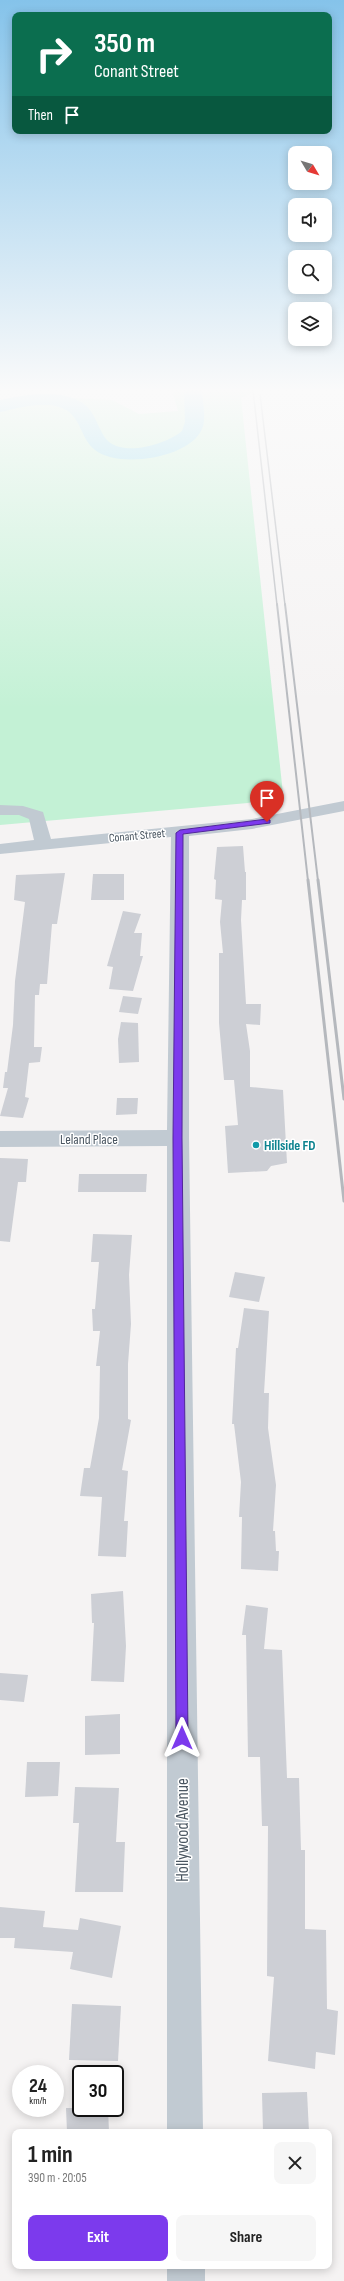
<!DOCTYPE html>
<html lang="en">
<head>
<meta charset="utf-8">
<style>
	:root { --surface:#fff; --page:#f6f6f6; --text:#222; --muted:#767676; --accent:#7c3aed }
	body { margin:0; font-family:"Sofia Sans Condensed",sans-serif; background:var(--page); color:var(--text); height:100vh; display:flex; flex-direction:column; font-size:15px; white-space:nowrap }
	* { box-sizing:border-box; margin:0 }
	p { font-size:13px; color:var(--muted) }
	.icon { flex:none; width:22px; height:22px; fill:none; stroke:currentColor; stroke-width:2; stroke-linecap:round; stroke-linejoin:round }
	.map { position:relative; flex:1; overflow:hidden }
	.sheet { position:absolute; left:12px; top:2129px; width:320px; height:140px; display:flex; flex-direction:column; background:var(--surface); border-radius:8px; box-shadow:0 2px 10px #0003 }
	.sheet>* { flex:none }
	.banner { position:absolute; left:12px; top:12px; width:320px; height:122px; border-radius:8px; box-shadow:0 2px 10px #0003; background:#0b6e4f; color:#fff; overflow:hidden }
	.needle { width:26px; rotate:128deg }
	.buttons { position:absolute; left:288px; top:146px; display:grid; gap:8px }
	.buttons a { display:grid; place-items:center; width:44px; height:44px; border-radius:8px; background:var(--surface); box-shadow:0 2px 10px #0003; font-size:20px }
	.speed { position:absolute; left:12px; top:2065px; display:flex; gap:8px; font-size:20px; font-weight:700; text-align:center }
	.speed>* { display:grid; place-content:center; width:52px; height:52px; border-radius:50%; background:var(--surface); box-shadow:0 2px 10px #0003; line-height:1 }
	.speed small { font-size:10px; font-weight:400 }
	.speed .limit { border:2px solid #111; border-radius:6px; background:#fff; color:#111 }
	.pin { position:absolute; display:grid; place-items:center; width:34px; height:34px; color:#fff; margin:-41px -17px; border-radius:50% 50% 50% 0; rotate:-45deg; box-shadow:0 0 4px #0007 }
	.pin .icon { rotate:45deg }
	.me { position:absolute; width:44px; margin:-22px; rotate:0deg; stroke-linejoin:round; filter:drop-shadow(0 0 3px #0008) }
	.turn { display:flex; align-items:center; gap:14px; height:84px; padding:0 16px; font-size:18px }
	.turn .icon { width:52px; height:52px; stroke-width:2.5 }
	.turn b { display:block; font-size:28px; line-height:34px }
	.then { display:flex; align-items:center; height:38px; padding:0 16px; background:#0003; gap:8px; font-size:15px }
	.round { display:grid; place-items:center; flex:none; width:42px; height:42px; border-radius:8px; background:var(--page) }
	.overview { display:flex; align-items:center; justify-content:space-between; height:68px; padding:0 16px }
	h1 { font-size:24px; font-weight:700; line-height:30px }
	.button { display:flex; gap:8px; margin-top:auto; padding:8px 16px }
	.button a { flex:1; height:46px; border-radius:8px; background:var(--accent); color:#fff; font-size:16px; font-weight:700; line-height:46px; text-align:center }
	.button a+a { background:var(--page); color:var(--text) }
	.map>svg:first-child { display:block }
	.green { fill:#c3f1d5 }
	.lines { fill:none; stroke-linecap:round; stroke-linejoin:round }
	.river { fill:#90daee; fill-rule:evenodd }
	.building { fill:#cdcfd5 }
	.minor { fill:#c1cad2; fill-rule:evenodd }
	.rail-far2 { stroke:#b5b8bd; stroke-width:1.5 }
	.rail-far1 { stroke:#b5b8bd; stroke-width:2 }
	.rail { stroke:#b5b8bd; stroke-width:3 }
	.route { fill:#7c3aed; stroke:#51269a }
	.culture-dot { fill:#0f9aa8; stroke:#fff; stroke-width:1.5 }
	.labels { text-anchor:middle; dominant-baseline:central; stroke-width:3; stroke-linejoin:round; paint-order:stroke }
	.far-street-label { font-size:12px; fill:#4a5661; stroke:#fff }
	.street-label { font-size:14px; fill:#4a5661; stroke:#fff }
	.culture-label { font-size:14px; font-weight:bold; fill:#0d838f; stroke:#fff; text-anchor:start }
	.near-street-label { font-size:17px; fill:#4a5661; stroke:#fff }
</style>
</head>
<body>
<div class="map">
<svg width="344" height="2281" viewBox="0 0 344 2281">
	<rect width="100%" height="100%" fill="#f5f3f3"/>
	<path class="green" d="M172,390H258L241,398L283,794L248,803L0,825V401L35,396L112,400L139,414L178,411Z"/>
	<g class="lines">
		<path class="river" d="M184,390H202C202,401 207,419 202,429C190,458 119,469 95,450C79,437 82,415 60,407C42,401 18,408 0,412V400C26,395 56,388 81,402C95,410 97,427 106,439C122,458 167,444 182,431L185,422Z"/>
	</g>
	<g class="building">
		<path d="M243,846L245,872H246V900H242L241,920L246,1004H261L260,1025L246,1024L250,1051V1087L283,1090L287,1163L271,1166L267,1171L228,1173L225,1126L238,1125L234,1080H224L219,1023V953H223L220,922L222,900L215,899L216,880L214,879L217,847Z"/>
		<path d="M65,873L57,924H52L47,984H40L39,995H35L34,1047H42L40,1062L29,1063L25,1097L29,1098L23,1118L0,1116L8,1088H3L5,1072H7L13,1025L15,981L25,902L14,900L16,875Z"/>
		<path d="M93,874H124V900H91Z"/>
		<path d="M123,911L141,914L134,933H142L140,956H143L133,991L109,989L113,967L107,966Z"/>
		<path d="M123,996L142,998L138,1014L119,1012Z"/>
		<path d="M121,1022L138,1023L139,1062L119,1063L118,1039Z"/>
		<path d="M117,1098H138L137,1114L116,1115Z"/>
		<path d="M0,1158L28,1159L26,1182H18L10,1242L0,1241Z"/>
		<path d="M79,1174H147L146,1192H78Z"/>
		<path d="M93,1234L132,1235L129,1275L131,1324L128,1364V1419L131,1420L122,1470L128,1471L124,1521H128L126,1557L98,1556L102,1497L80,1496L84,1468H90L99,1418L100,1366H96L100,1331H93L92,1309H95L99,1262H91Z"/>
		<path d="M235,1272L265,1277L259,1302L229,1297Z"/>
		<path d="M244,1308L269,1311L264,1393H269L268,1428L276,1485L273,1531H275L276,1551H279L278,1571L241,1569L242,1517H239L241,1482L234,1424H232L236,1348H238Z"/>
		<path d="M123,1591L126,1646L124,1682L91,1681L94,1623H92L91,1594Z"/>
		<path d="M246,1605L268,1608L264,1649L282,1650L287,1778H299L301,1850H305V1929L326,1930L327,2009L338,2011L335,2055L316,2052L315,2069L268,2061L274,1977L267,1976L268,1826H262L260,1757H248L246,1635H242Z"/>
		<path d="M0,1673L28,1675L24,1702L0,1700Z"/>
		<path d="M120,1714V1754L85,1755V1716Z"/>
		<path d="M27,1762H60L58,1796L25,1797Z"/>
		<path d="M75,1787L119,1788L116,1842H125L123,1892H75L79,1823H73Z"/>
		<path d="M0,1907L45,1911L43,1927L78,1930L80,1918L121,1926L112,1978L70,1969L73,1952L14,1948L15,1938H0Z"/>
		<path d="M72,2004L121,2006L118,2061L69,2060Z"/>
		<path d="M307,2092L309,2132H263L262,2093Z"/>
		<path d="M66,2108H108L109,2132H67Z"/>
	</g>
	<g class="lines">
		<g class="minor">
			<path d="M344,801V811L252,829L189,836V1138L203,2132H167V1146L0,1147V1131L167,1130L171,837L0,854V844L34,840L29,819L19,815H0V805L23,806L43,812L51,839L252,819Z"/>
			<rect x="167" y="2266" width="38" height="15"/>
		</g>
		<g class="rail-far2">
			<path d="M253,390L277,605"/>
			<path d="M260,394L285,605"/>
		</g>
		<g class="rail-far1">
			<path d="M277,604L308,881"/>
			<path d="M285,604L318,881"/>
		</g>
		<g class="rail">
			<path d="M308,880L344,1201"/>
			<path d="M318,880L344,1099"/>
		</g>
	</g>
	<linearGradient id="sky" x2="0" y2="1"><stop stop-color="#85c3ea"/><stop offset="0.55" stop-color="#fafafa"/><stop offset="1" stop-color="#fafafa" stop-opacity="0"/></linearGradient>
	<rect width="344" height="709" fill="url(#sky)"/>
	<path class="route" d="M267,819L270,820V823L183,834L182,1138L188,1738L187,1742L182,1744L178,1742L176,1738L173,1138L176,833L180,830Z"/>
	<circle class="culture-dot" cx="256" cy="1145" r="4"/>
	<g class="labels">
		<g class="far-street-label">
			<text transform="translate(137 836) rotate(-5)">Conant Street</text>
		</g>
		<g class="street-label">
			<text x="89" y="1139">Leland Place</text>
		</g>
		<g class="culture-label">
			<text x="264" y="1145">Hillside FD</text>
		</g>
		<g class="near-street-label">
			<text transform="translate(183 1830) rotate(-90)">Hollywood Avenue</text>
		</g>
	</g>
</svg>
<div class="buttons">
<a><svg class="needle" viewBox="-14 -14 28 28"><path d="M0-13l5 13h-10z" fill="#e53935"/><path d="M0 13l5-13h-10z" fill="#767676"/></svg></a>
<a><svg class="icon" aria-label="sound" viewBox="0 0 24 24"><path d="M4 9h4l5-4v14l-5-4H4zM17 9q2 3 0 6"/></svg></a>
<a><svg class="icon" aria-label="search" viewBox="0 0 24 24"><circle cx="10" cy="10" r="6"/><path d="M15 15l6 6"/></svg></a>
<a><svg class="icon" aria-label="layers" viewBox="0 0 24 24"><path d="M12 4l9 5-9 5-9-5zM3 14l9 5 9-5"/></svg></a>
</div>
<div class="speed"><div>24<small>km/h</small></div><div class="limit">30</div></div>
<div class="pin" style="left:267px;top:822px;background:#d93025"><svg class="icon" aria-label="arrive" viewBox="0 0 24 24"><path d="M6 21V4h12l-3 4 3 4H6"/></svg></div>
<svg class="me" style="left:182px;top:1738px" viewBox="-20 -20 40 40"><path d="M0-17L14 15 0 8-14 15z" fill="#7c3aed" stroke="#fff" stroke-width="4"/></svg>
<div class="banner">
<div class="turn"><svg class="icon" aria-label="right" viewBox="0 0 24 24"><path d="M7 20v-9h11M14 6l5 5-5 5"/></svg><div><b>350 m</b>Conant Street</div></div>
<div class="then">Then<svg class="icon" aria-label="arrive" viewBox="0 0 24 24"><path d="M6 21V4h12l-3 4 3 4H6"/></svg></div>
</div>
<section class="sheet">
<div class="overview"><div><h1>1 min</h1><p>390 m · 20:05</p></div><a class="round"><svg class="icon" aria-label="close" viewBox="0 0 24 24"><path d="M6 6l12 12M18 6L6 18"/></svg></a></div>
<div class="button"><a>Exit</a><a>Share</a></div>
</section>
</div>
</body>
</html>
